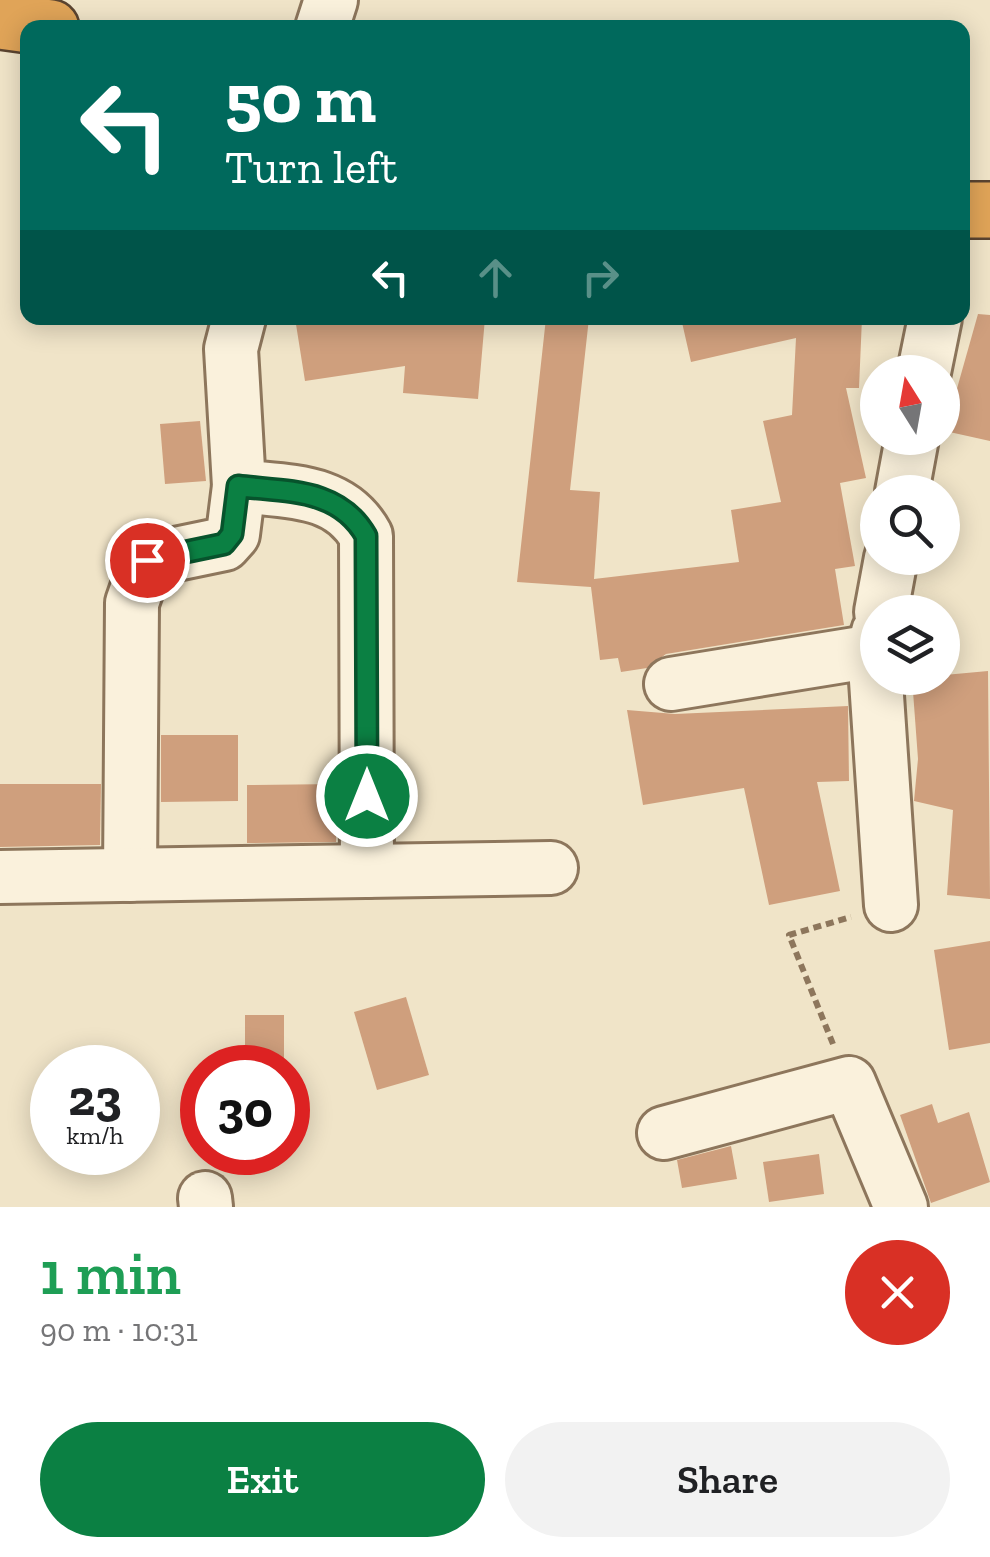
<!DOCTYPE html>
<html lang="en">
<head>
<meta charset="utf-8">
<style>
	:root { --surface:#fff; --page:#f2f2f2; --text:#202124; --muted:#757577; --accent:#0b8043 }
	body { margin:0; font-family:"Zilla Slab",serif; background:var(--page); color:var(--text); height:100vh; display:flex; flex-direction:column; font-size:38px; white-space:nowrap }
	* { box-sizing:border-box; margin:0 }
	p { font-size:32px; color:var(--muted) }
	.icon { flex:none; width:55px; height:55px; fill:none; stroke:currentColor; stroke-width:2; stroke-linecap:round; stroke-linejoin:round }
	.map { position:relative; height:1207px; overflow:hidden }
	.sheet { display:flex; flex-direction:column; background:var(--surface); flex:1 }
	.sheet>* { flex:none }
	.banner { position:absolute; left:20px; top:20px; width:950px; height:305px; border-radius:20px; box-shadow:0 5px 25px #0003; background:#00695c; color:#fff; overflow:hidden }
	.needle { width:65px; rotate:349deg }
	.controls { position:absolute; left:860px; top:355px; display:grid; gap:20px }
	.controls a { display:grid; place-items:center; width:100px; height:100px; border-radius:50%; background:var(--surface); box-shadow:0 5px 25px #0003; font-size:50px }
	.speed { position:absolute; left:30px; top:1045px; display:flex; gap:20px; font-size:50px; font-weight:700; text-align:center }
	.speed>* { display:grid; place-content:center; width:130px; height:130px; border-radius:50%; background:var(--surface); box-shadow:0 5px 25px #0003; line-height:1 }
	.speed small { font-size:25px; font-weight:400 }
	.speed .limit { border:15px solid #d22; background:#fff; color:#111 }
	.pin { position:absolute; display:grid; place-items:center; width:85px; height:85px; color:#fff; margin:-42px; border:5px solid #fff; border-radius:50%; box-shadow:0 2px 10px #0007 }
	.me { position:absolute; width:110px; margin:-55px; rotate:0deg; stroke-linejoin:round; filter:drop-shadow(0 0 8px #0008) }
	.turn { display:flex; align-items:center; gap:35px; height:210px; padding:0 40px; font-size:45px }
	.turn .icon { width:130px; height:130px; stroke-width:2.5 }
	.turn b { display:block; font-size:70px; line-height:85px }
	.lanes { display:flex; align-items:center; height:95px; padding:0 40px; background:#0003; justify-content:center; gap:50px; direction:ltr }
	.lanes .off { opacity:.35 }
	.round { display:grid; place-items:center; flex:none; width:105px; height:105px; border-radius:52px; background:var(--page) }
	.head { display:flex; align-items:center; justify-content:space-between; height:170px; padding:0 40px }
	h1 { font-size:60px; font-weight:600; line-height:75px; color:#1e9e55 }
	.cta { display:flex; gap:20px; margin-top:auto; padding:20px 40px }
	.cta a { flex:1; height:115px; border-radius:60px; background:var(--accent); color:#fff; font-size:40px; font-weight:600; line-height:115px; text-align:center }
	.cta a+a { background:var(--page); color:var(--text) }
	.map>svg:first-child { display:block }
	.building { fill:#cf9f7d }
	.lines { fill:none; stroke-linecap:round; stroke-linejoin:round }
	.minor-casing { stroke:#8d765c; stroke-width:58 }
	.highway-casing { stroke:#5b4430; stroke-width:60 }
	.path { stroke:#8d765c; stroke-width:6; stroke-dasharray:8 5; stroke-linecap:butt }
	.minor { stroke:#faf1dc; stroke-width:52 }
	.highway { stroke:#e0a458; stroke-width:55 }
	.route-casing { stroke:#07532c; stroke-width:25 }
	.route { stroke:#0b8043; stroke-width:18 }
</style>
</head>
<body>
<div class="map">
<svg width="990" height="1207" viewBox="0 0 990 1207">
	<rect width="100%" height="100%" fill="#f0e4c8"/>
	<g class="building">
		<path d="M978,314L990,315V441L945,431Z"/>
		<path d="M295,318H485L478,399L403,393L405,366L305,381Z"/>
		<path d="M546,318H589L570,490L600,492L594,579L739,562L731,510L781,502L763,421L792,415L796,338L691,362L681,318H862L859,388H846L866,478L840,483L855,566L835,569L844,625L666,654L647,668L621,672L618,658L600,660L591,587L517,582Z"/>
		<path d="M200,421L206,481L165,484L160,424Z"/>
		<path d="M988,671L990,899L947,895L953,810L914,801L918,759L912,678Z"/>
		<path d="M848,706L849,781L817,782L840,891L769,905L744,788L643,805L627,710L675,714Z"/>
		<path d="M161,735H238V801L161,802Z"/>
		<path d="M0,784H101L100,845L0,847Z"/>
		<path d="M337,784L336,842L247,843V785Z"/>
		<path d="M990,941V1043L949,1050L934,950Z"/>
		<path d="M406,997L429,1075L377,1090L354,1012Z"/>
		<rect x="245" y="1015" width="39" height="53"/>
		<path d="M932,1104L938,1123L969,1112L990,1182L931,1203L900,1115Z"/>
		<path d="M731,1146L737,1179L682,1188L677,1160Z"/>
		<path d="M819,1154L824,1194L769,1202L763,1162Z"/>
	</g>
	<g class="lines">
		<g class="minor-casing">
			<g id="minor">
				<path d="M322,28L331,0"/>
				<path d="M239,318L231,349L239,486C287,492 340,488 366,536L367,871"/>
				<path d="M924,372L935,318"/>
				<path d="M902,492L912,438"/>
				<path d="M881,612L891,558"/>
				<path d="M878,632L874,651L891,905"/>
				<path d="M671,684L874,651"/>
				<path d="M130,875L132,603L147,560L224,544L233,534L239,486"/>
				<path d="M0,877L551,868"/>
				<path d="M664,1133L849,1083L901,1207"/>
				<path d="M205,1198L206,1207"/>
			</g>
		</g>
		<g class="highway-casing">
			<g id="highway">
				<path d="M0,21L51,28"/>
				<path d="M962,210H990"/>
			</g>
		</g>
		<path class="path" d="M833,1044L789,935L851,917"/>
		<use href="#minor" class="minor"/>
		<use href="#highway" class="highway"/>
	</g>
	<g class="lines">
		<g class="route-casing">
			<path id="route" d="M147,560L224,544L232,534L238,486C287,492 339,488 366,536L367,796"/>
		</g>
		<use href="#route" class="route"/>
	</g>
</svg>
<div class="controls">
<a><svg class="needle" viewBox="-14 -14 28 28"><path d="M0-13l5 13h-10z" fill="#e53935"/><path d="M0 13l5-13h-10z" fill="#757577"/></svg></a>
<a><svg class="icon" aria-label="search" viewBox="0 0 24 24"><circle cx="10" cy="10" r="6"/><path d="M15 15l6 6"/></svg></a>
<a><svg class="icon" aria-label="layers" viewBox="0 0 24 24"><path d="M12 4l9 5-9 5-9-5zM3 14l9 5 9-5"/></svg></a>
</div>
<div class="speed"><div>23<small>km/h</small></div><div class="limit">30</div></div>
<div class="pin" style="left:147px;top:560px;background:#d93025"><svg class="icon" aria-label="arrive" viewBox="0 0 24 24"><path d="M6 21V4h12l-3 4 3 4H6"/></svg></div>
<svg class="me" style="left:367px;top:796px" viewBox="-20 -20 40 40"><circle r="17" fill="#0b8043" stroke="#fff" stroke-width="3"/><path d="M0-11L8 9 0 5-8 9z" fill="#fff"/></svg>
<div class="banner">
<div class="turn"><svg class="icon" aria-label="left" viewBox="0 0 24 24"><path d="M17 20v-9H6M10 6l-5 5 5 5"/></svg><div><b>50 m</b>Turn left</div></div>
<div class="lanes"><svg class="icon" aria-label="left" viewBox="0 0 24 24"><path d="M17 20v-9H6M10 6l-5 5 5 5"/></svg><svg class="icon off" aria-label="ahead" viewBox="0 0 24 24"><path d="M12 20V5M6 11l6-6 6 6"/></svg><svg class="icon off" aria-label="right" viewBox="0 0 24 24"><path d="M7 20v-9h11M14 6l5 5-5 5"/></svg></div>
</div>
</div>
<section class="sheet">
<div class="head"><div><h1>1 min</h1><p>90 m · 10:31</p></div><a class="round" style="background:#d93025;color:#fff"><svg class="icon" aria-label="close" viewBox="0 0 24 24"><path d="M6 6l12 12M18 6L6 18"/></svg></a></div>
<div class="cta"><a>Exit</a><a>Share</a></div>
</section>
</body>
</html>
